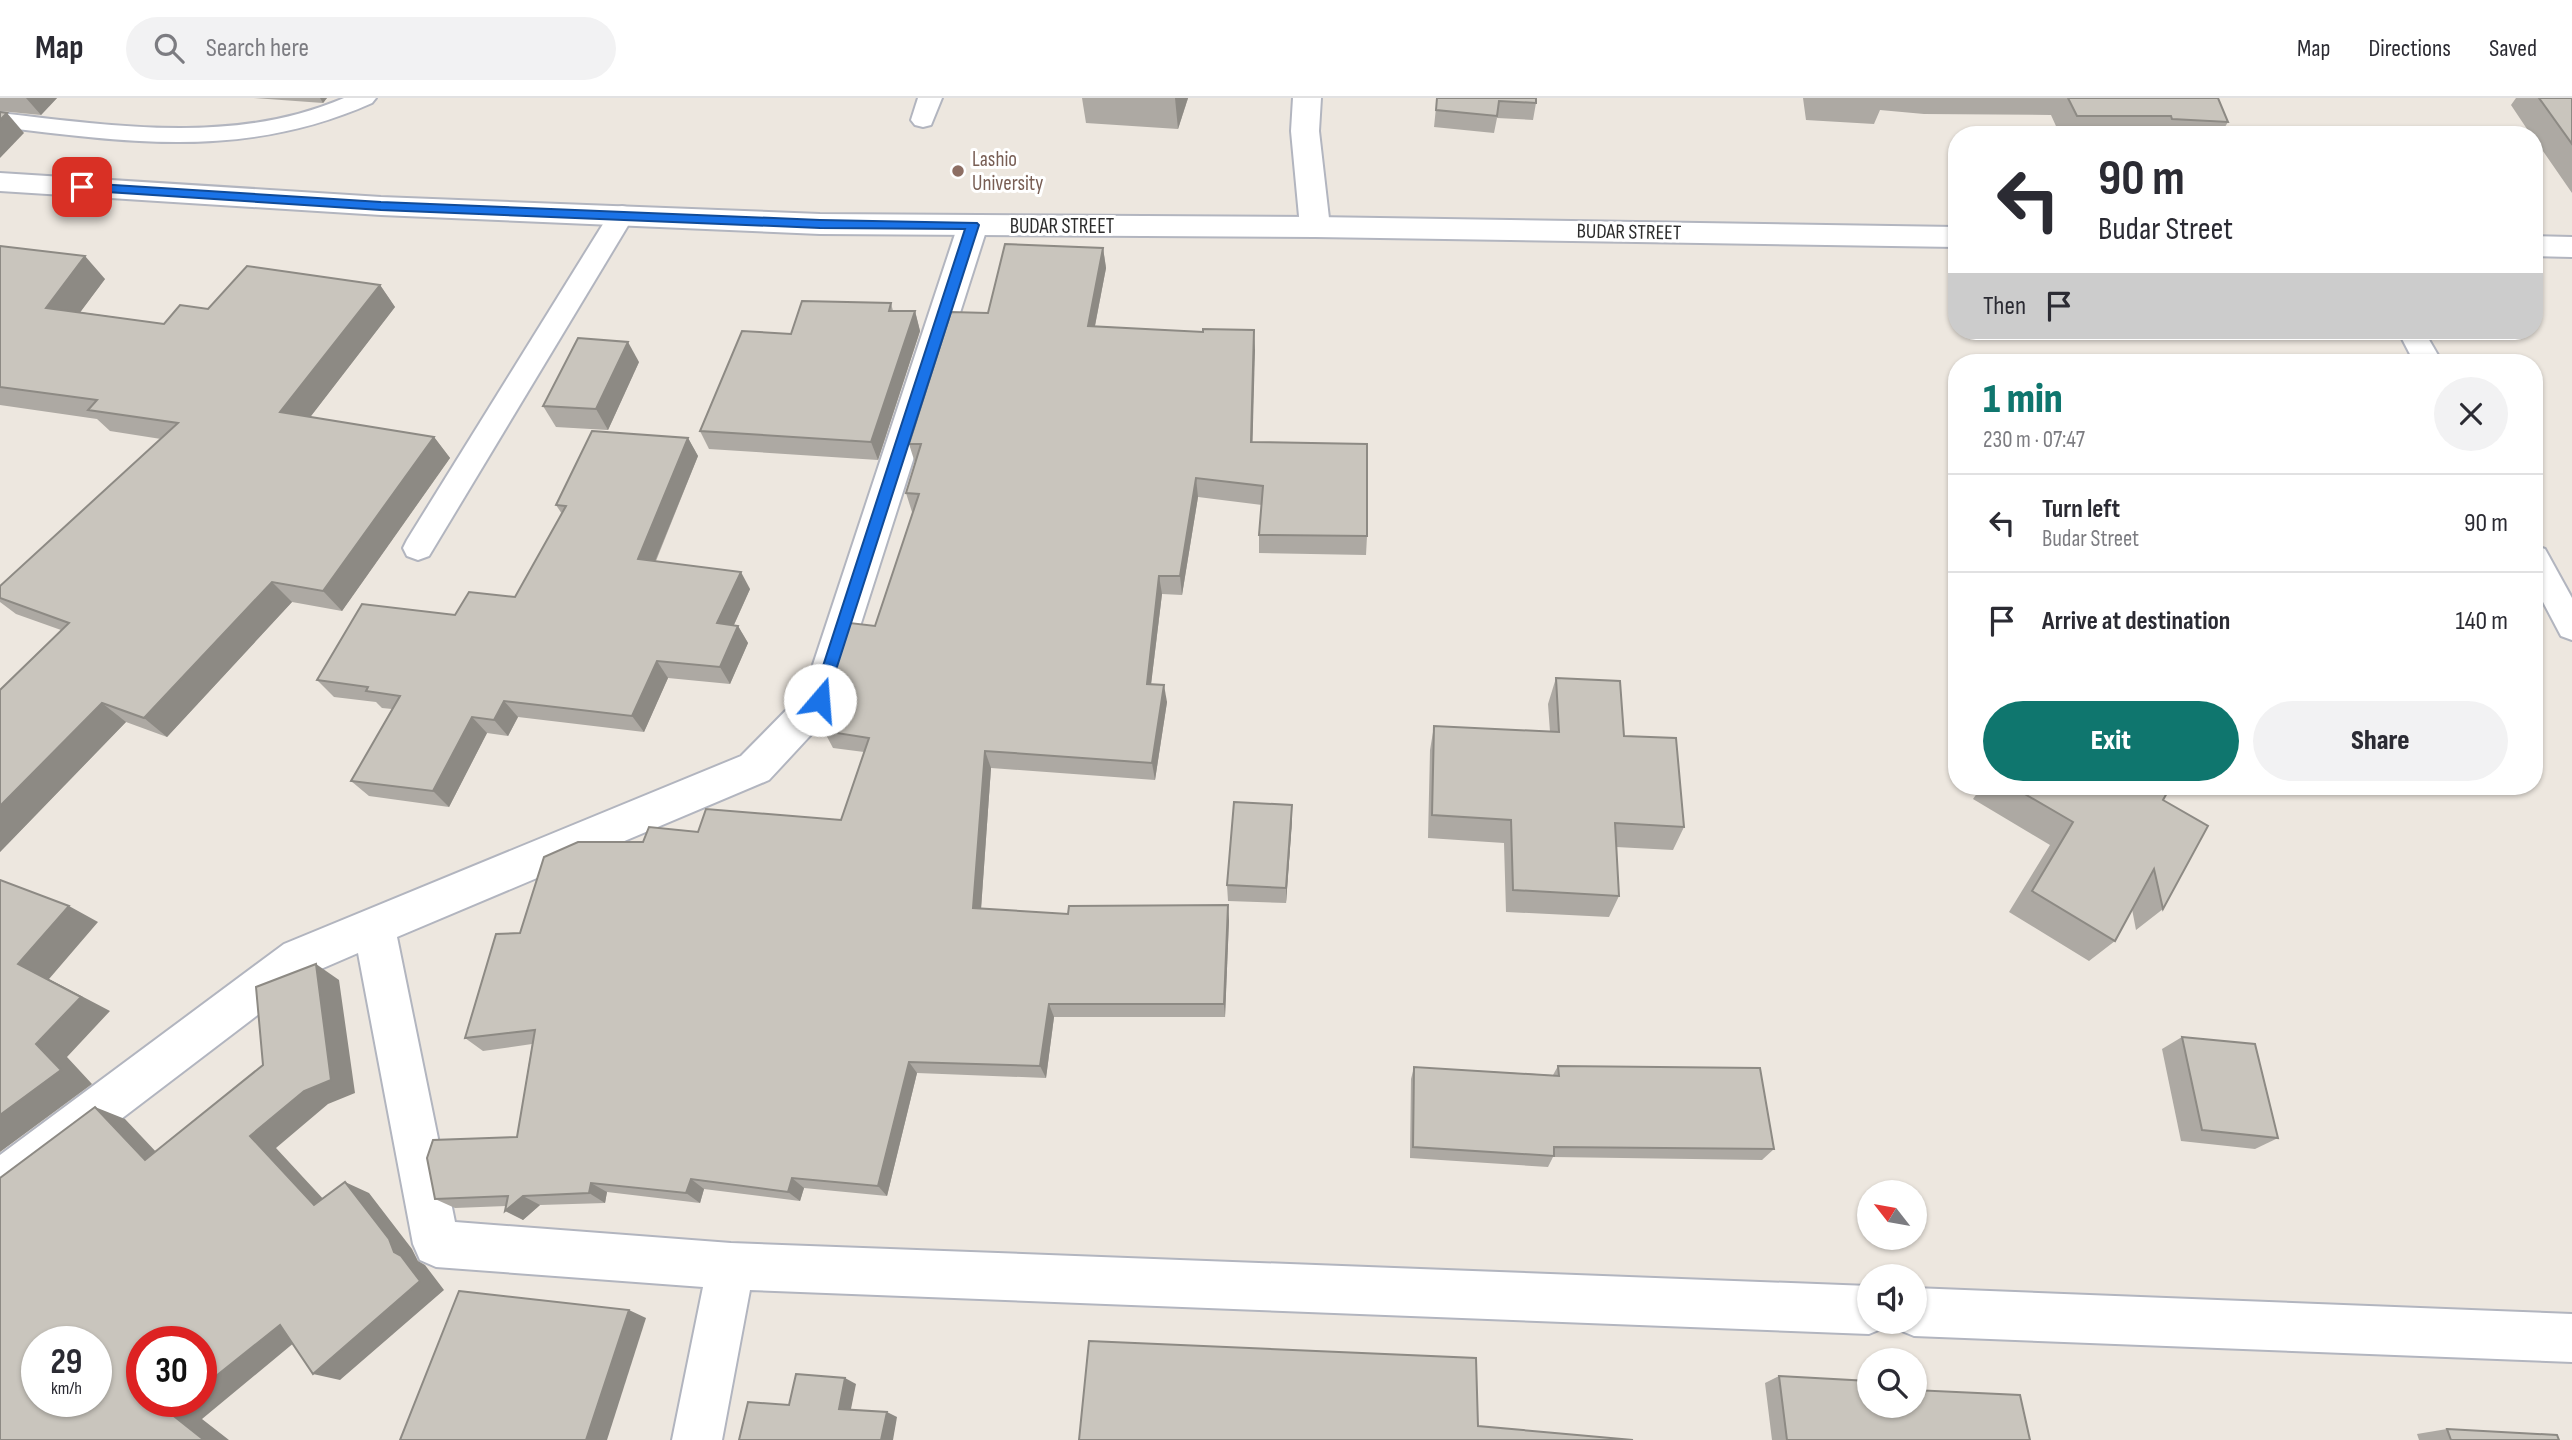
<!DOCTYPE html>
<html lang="en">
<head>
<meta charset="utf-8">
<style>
	:root { --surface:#fff; --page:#f2f2f3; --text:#2b2b33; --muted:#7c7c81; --line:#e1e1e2; --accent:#0f766e }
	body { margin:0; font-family:"Sofia Sans Condensed",sans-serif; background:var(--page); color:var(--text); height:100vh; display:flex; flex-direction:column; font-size:26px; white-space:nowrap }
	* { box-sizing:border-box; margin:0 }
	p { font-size:23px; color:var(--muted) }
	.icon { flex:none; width:38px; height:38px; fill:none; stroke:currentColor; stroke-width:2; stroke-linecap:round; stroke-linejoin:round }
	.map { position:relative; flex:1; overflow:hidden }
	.side { position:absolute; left:1948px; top:256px; width:595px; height:441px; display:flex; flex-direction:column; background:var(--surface); border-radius:28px; box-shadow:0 2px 5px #0004 }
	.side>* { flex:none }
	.guide { position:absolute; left:1948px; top:28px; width:595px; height:214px; border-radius:28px; box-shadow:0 2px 5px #0004; background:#fff; color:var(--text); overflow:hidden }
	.needle { width:46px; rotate:301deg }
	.fabs { position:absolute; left:1857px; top:1082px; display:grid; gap:14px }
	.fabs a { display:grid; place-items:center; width:70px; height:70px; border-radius:50%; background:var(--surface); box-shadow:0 2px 5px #0004; font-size:35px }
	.speed { position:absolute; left:21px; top:1228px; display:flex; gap:14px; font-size:35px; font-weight:700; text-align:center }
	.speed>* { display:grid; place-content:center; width:91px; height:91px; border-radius:50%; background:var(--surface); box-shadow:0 2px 5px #0004; line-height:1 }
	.speed small { font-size:18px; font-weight:400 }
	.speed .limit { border:10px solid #d22; background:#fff; color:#111 }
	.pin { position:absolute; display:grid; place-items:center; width:60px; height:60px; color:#fff; margin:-30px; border-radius:14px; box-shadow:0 4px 10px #0006 }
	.me { position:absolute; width:77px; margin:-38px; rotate:18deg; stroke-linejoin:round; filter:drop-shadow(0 0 5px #0008) }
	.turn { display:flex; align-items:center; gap:24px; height:147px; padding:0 35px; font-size:32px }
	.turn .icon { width:91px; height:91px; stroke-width:2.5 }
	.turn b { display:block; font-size:49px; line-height:60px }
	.then { display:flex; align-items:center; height:66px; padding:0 35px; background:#0003; gap:14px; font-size:26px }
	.round { display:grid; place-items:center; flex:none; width:74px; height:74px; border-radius:37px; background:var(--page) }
	.summary { display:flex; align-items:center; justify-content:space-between; height:119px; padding:0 35px }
	h1 { font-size:42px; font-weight:800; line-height:52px; color:var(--accent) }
	.cta { display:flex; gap:14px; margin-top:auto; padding:14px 35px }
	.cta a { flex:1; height:80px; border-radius:42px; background:var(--accent); color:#fff; font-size:28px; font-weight:800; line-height:80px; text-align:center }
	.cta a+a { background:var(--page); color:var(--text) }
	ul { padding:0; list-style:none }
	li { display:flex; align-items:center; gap:21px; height:98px; padding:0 35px; border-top:2px solid var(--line) }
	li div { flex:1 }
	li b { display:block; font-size:26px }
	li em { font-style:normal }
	header { display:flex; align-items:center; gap:42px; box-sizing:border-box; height:98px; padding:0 35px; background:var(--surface); border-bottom:2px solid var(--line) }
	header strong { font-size:33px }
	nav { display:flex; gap:38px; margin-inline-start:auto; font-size:24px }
	.search { width:490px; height:63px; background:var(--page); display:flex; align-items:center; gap:18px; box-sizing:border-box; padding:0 24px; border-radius:38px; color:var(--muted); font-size:26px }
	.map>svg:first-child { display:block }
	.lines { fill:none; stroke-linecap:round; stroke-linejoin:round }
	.service-casing { stroke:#b2b5bf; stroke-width:4 }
	.minor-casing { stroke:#b2b5bf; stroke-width:4 }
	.secondary-casing { stroke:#b2b5bf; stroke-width:4 }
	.service { fill:#fff; fill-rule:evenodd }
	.minor { fill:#fff; fill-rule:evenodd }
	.secondary { fill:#fff; fill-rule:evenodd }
	.wall { fill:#ada9a3 }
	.shaded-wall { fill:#8d8a84 }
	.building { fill:#c9c5bd; stroke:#8d8a84; stroke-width:2; fill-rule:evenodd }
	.route { fill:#1a73e8; stroke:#114b97; stroke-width:2 }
	.education-dot { fill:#8d6e63; stroke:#fff; stroke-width:2.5 }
	.labels { text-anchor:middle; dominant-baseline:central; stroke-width:6; stroke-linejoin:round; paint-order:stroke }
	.far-education-label { font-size:21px; fill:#785e54; stroke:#fff; text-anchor:start }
	.far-street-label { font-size:21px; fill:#2c2c2c; stroke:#fff }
</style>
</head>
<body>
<header>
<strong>Map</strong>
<div class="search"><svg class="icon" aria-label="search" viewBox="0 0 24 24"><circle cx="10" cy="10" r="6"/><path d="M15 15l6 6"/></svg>Search here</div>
<nav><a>Map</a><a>Directions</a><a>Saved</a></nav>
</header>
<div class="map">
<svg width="2572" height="1342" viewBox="0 0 2572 1342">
	<rect width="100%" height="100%" fill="#ede7df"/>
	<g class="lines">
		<g class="service-casing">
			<g id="service">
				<path d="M344,0H376L372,5C246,61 133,45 0,29V15C113,28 236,47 344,0Z"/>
				<path d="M918,0H942L931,27L923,29L915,27L911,22Z"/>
				<path d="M622,108L631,110L635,116L429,458L418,462L407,458L403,450L407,442L613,110Z"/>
				<path d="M2398,233H2424L2442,264H2414Z"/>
				<path d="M2534,447L2545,451L2572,500V542L2561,538L2534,487Z"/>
			</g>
		</g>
		<g class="minor-casing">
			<g id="minor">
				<path d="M1293,0H1321L1319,33L1330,129L1325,136L1315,139L1305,136L1300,129L1291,33Z"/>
				<path d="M973,117L983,120L988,127L833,613L769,682L397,839L455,1124L731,1145L1869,1188V1223H1888L1886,1229L1869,1236L750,1192L722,1342H672L703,1189L436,1169L420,1162L413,1146L358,855L314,874L16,1101L0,1108V1057L284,846L741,658L804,594L958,127L963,120Z"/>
				<path d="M1914,1190L2572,1216V1264L1914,1238L1897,1231L1894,1223H1914Z"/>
			</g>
		</g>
		<g class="secondary-casing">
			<g id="secondary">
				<path d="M0,75L381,99L820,116L1315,119L1956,129V149L1315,139L820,136L381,117L0,93Z"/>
				<path d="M2534,138L2572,139V159L2534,158Z"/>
			</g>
		</g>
		<use href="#service" class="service"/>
		<use href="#minor" class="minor"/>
		<use href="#secondary" class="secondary"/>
	</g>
	<g class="wall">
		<path d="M0,0H57L41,17L0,13Z"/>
		<path d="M254,0H327L323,5Z"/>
		<path d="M1082,0H1188L1178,31L1086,25Z"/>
		<path d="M1437,0L1536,5L1533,22L1497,20L1494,35L1434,29Z"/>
		<path d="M1803,0H2218L2228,24L2220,37H2060L2051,17L1924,16L1880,12L1874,26L1806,22Z"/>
		<path d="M2516,0H2572V95L2534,40V37H2531L2511,7Z"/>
		<path d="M0,148L105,181L80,214L164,226L208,211L380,187L395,209L310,319L434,339L450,360L342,513L292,504L167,639L126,624L0,754V592L61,532L16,516L0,504V488L161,341L110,333L97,321L0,307Z"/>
		<path d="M1103,150L1106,170L1095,228L1203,234L1254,232L1252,344L1367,438L1366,457L1259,455V437L1262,407L1198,399L1182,497L1162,496L1151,586L1167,604L1155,682L991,670L981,811L1068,816L1229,822L1225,919H1054L1046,980L917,975L887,1098L804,1090L800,1103L704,1091L700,1105L607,1094L605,1105L540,1107L523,1122L506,1108L455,1110L435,1101L517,1039L532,946L483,953L465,940L520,835L643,744L698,734L841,722L864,654L833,650L824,633L835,605L829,591L875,528L913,414H912L906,395L915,365L909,346L988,215Z"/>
		<path d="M891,205L893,213H915L920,233L878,362L709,351L700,333L791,236Z"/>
		<path d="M639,264L608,332L556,329L543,308Z"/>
		<path d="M688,340L698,358L656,463L750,491L734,527L738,528L748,545L730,586L668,580L644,634L518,619L508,638L487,635L449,709L369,698L351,683L392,611L382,610L376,604L334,599L317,582L455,517L515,499L562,416L556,407Z"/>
		<path d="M1556,580L1624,638L1684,729L1673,752L1616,749L1619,798L1609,819L1506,814L1504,745L1428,740L1430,652L1434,628L1550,634L1548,606Z"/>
		<path d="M1982,688H2171L2163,702V811L2136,832L2132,811L2115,843L2089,863L2009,814L2050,747L1973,701Z"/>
		<path d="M1292,723L1286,805L1228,803L1227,787Z"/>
		<path d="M2182,939L2278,1040L2255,1051L2181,1043L2162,951Z"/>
		<path d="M1558,968L1774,1051L1762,1062L1553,1059L1548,1069L1410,1060L1411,981L1414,969L1553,977Z"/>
		<path d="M1779,1278L1869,1307L2030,1342H1772L1765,1285Z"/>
		<path d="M2447,1331L2559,1342H2419L2417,1336Z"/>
	</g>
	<g class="shaded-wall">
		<path d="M26,0H57L41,17Z"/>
		<path d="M320,0H327L323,5Z"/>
		<path d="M1175,0H1188L1178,31Z"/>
		<path d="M7,15L24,35L0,60V22Z"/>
		<path d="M1103,150L1106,170L1091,248L1088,228Z"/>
		<path d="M85,158L105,181L67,232L46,210Z"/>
		<path d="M380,187L395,209L298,335L280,314Z"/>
		<path d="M915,213L920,233L878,362L871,344Z"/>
		<path d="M1254,232L1255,252L1252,363L1251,344Z"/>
		<path d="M628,244L639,264L608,332L596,311Z"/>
		<path d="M434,339L450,360L342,513L323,493Z"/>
		<path d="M688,340L698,358L649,478L638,461Z"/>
		<path d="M1196,380L1198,399L1182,497L1180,478Z"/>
		<path d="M741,474L750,491L727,542L717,525Z"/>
		<path d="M1159,478L1162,496L1149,603L1147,586Z"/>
		<path d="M272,484L292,504L167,639L144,620Z"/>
		<path d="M738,528L748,545L730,586L720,569Z"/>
		<path d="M657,563L668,580L644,634L632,618Z"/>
		<path d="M1164,587L1167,604L1155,682L1152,665Z"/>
		<path d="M504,603L518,619L508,638L494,622Z"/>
		<path d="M102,605L126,624L0,754V708Z"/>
		<path d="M472,619L487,635L449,709L433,693Z"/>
		<path d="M985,653L991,670L980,825L973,810Z"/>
		<path d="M1292,707V723L1286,805V790Z"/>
		<path d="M1228,807L1229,822L1225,919L1224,906Z"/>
		<path d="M69,808L98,824L49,881L110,913L67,959L92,986L0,1054V1017L18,866Z"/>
		<path d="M316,866L339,882L355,995L328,1006L276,1050L339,1118L314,1107L250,1038Z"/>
		<path d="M1049,906L1054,919L1046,980L1040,968Z"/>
		<path d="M909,964L917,975L887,1098L878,1088Z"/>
		<path d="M95,1009L125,1021L175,1074L145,1062Z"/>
		<path d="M792,1080L804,1090L800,1103L788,1094Z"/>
		<path d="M691,1081L704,1091L700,1105L686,1095Z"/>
		<path d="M345,1084L369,1095L412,1151L418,1163L425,1167L444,1192L340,1282L313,1276L394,1154Z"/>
		<path d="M591,1085L607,1094L605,1105L589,1095Z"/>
		<path d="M523,1098L540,1107L523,1122L505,1113Z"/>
		<path d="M629,1212L646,1220L607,1342H586Z"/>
		<path d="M280,1227L307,1234L202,1321L229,1342H204L170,1315L185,1304H201V1290Z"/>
		<path d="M845,1280L856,1286L850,1316L839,1311Z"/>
		<path d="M887,1314L897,1319L893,1342H881Z"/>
	</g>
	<g class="building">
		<path d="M1437,0H1536V5L1499,3L1497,18L1436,12Z"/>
		<path d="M2068,0H2218L2228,24L2172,21L2171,18H2077Z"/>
		<path d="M2539,0H2572V46Z"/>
		<path d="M0,14L7,15L0,22Z"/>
		<path d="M1005,146L1103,150L1088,228L1203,234V231L1254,232L1251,344L1367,346V438L1259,437L1263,388L1196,380L1180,478H1159L1147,586L1164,587L1152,665L985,653L973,810L1068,816L1069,808L1228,807L1224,906H1049L1040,968L909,964L878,1088L792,1080L788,1094L691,1081L686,1095L591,1085L589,1095L523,1098L505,1113L508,1098L435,1101L427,1060L433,1042L517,1039L535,932L465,940L496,836L520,835L544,759L578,744H643L649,729L698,734L706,711L841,722L869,640L824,633L840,593L829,591L850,525L875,528L919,396L906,395L921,346H909L951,214L988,215Z"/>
		<path d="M0,148L85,158L46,210L164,226L180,207L208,211L247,168L380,187L280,314L434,339L323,493L272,484L144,620L102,605L0,708V592L69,525L0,500V488L178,325L88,312L97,302L0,289Z"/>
		<path d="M802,203L891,205L889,213H915L871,344L700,333L742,233L791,236Z"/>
		<path d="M578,240L628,244L596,311L543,308Z"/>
		<path d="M592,333L688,340L638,461L741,474L717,525L738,528L720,569L657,563L632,618L504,603L494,622L472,619L433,693L351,683L400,598L366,593L368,589L317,582L362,506L455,517L469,494L515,499L566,408L556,407Z"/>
		<path d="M1556,580L1620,583L1624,638L1676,640L1684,729L1615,725L1619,798L1513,792L1511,722L1432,717L1434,628L1559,634Z"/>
		<path d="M2011,688H2171L2163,702L2208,728L2163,811L2154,771L2115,843L2032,793L2073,724Z"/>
		<path d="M1234,704L1292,707L1286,790L1227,787Z"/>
		<path d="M0,782L69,808L18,866L81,899L36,946L61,972L0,1017Z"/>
		<path d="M316,866L331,982L304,993L250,1038L314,1107L345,1084L389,1141L394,1154L401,1158L420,1183L313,1276L280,1227L201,1290V1244H142V1304H185L170,1315L204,1342H0V1080L95,1009L145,1062L263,967L256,889ZM37,1244H96V1304H37Z"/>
		<path d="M2182,939L2255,946L2278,1040L2202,1032Z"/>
		<path d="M1558,968L1760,970L1774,1051L1554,1049V1058L1413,1049L1414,969L1559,978Z"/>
		<path d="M459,1193L629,1212L586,1342H400Z"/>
		<path d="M1089,1243L1476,1260L1478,1328L1633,1342H1079Z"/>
		<path d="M796,1276L845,1280L839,1311L887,1314L881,1342H739L748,1304L789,1307Z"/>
		<path d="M1779,1278L1869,1283V1307H1914V1292L2020,1297L2030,1342H1787Z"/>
		<path d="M2447,1331L2557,1337L2559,1342H2451Z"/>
	</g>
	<path class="route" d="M82,85L381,104L820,122L977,125L979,127L825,606L820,608L812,602L965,131L820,130L381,112L77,92V87Z"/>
	<circle class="education-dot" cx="958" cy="73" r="7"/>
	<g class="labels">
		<g class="far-education-label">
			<text x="972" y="61">Lashio<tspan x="972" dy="24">University</tspan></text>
		</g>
		<g class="far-street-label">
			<text x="1062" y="128">BUDAR STREET</text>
			<text transform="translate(1629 134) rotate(1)">BUDAR STREET</text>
		</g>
	</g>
</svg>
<div class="fabs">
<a><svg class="needle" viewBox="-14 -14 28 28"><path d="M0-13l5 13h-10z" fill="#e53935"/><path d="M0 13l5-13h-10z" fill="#7c7c81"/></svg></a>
<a><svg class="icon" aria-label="sound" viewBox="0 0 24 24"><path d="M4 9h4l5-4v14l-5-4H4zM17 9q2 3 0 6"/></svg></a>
<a><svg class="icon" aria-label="search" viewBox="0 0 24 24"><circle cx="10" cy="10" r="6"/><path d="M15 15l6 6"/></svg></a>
</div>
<div class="speed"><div>29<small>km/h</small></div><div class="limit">30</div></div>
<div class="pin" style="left:82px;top:89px;background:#d93025"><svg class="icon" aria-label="arrive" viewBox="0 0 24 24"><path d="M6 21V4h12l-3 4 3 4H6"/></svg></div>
<svg class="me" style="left:820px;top:602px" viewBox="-20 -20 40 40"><circle r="19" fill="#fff"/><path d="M0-13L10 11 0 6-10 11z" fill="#1a73e8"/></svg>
<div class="guide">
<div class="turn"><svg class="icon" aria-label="left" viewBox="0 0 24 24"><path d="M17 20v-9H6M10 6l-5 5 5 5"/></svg><div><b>90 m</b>Budar Street</div></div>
<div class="then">Then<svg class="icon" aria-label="arrive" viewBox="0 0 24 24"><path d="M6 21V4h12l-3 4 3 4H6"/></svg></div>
</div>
<section class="side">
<div class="summary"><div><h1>1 min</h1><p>230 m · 07:47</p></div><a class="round"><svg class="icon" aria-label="close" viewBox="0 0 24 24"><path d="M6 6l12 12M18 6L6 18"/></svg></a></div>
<ul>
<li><svg class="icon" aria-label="left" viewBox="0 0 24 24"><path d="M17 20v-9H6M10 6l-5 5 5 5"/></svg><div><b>Turn left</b><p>Budar Street</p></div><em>90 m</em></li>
<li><svg class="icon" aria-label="arrive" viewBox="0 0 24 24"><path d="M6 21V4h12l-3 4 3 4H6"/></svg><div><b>Arrive at destination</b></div><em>140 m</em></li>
</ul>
<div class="cta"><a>Exit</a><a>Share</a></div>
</section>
</div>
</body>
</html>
